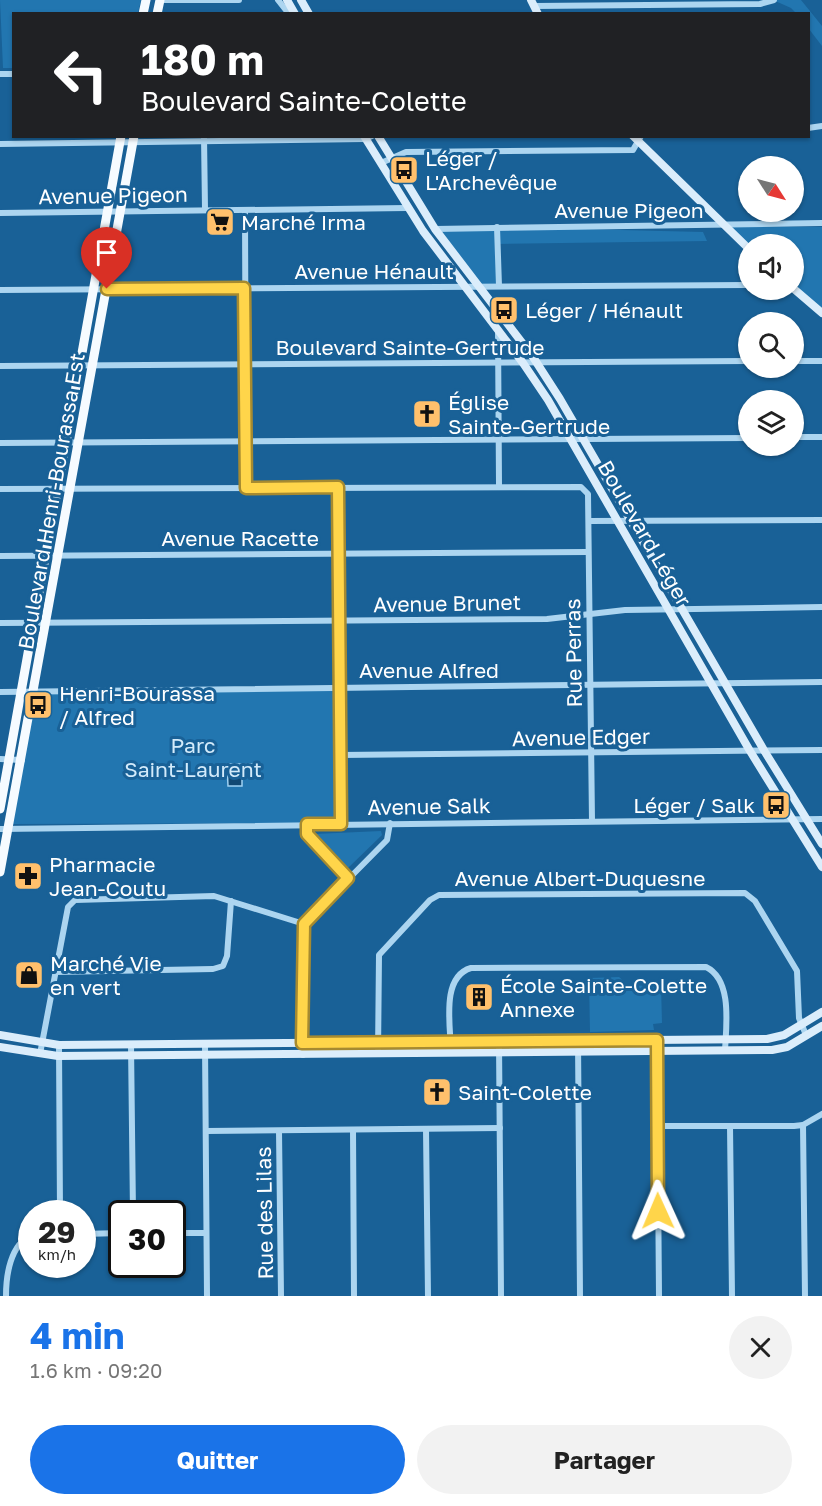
<!DOCTYPE html>
<html lang="fr">
<head>
<meta charset="utf-8">
<style>
	:root { --surface:#fff; --page:#f2f2f2; --text:#222; --muted:#767676; --accent:#1a73e8 }
	body { margin:0; font-family:"Golos Text",sans-serif; background:var(--page); color:var(--text); height:100vh; display:flex; flex-direction:column; font-size:22px; white-space:nowrap }
	* { box-sizing:border-box; margin:0 }
	p { font-size:20px; color:var(--muted) }
	.icon { flex:none; width:33px; height:33px; fill:none; stroke:currentColor; stroke-width:2; stroke-linecap:round; stroke-linejoin:round }
	.map { position:relative; height:1296px; overflow:hidden }
	.sheet { display:flex; flex-direction:column; background:var(--surface); flex:1 }
	.sheet>* { flex:none }
	.banner { position:absolute; left:12px; top:12px; width:798px; height:126px; border-radius:0px; box-shadow:0 2px 4px #0004; background:#202124; color:#fff; overflow:hidden }
	.needle { width:39px; rotate:126deg }
	.controls { position:absolute; left:738px; top:156px; display:grid; gap:12px }
	.controls a { display:grid; place-items:center; width:66px; height:66px; border-radius:50%; background:var(--surface); box-shadow:0 2px 4px #0004; font-size:30px }
	.speed { position:absolute; left:18px; top:1200px; display:flex; gap:12px; font-size:30px; font-weight:700; text-align:center }
	.speed>* { display:grid; place-content:center; width:78px; height:78px; border-radius:50%; background:var(--surface); box-shadow:0 2px 4px #0004; line-height:1 }
	.speed small { font-size:15px; font-weight:400 }
	.speed .limit { border:3px solid #111; border-radius:9px; background:#fff; color:#111 }
	.pin { position:absolute; display:grid; place-items:center; width:51px; height:51px; color:#fff; margin:-62px -26px; border-radius:50% 50% 50% 0; rotate:-45deg; box-shadow:0 0 6px #0007 }
	.pin .icon { rotate:45deg }
	.me { position:absolute; width:66px; margin:-33px; rotate:359deg; stroke-linejoin:round; filter:drop-shadow(0 0 4px #0008) }
	.turn { display:flex; align-items:center; gap:21px; height:126px; padding:0 30px; font-size:27px }
	.turn .icon { width:78px; height:78px; stroke-width:2.5 }
	.turn b { display:block; font-size:42px; line-height:51px }
	.round { display:grid; place-items:center; flex:none; width:63px; height:63px; border-radius:32px; background:var(--page) }
	.summary { display:flex; align-items:center; justify-content:space-between; height:102px; padding:0 30px }
	h1 { font-size:36px; font-weight:700; line-height:45px; color:var(--accent) }
	.button { display:flex; gap:12px; margin-top:auto; padding:12px 30px }
	.button a { flex:1; height:69px; border-radius:36px; background:var(--accent); color:#fff; font-size:24px; font-weight:700; line-height:69px; text-align:center }
	.button a+a { background:var(--page); color:var(--text) }
	.map>svg:first-child { display:block }
	.green { fill:#2276b0 }
	.water { fill:#114974; stroke:#9fd2f3; stroke-width:1.5 }
	.lines { fill:none; stroke-linecap:round; stroke-linejoin:round }
	.street { stroke:#acd5f0; stroke-width:6 }
	.secondary { stroke:#dbedfb; stroke-width:8 }
	.primary { stroke:#f6fbff; stroke-width:9 }
	.route-casing { stroke:#a68a30; stroke-width:15 }
	.route { stroke:#ffd54a; stroke-width:10 }
	.labels { text-anchor:middle; dominant-baseline:central; stroke-width:6; stroke-linejoin:round; paint-order:stroke }
	.poi-label { font-size:21px; fill:#fff; stroke:#196197; text-anchor:start }
	.street-label { font-size:21px; fill:#fff; stroke:#196197 }
	.park-label { font-size:21px; fill:#d3ebfb; stroke:#196197 }
</style>
</head>
<body>
<div class="map">
<svg width="822" height="1296" viewBox="0 0 822 1296">
	<rect width="100%" height="100%" fill="#196197"/>
	<g class="green">
		<path d="M0,0H141L138,13L14,14L13,68H3Z"/>
		<path d="M773,0H801L822,26V46L809,29L808,14L796,13L791,8Z"/>
		<path d="M497,227L703,232L707,241L495,244L499,286H479L435,229Z"/>
		<path d="M722,227H822V313L794,289V244H748Z"/>
		<path d="M333,688L338,823L9,824L34,692Z"/>
		<path d="M381,831L382,835L348,868L314,834Z"/>
		<path d="M619,977L629,986L661,985L662,1023L653,1024L654,1030L590,1032L589,978Z"/>
	</g>
	<path class="water" d="M227,764H252V774H242V786H228Z"/>
	<g class="lines">
		<g class="street">
			<path d="M163,0H239"/>
			<path d="M278,0L289,14"/>
			<path d="M534,6L760,4L774,0"/>
			<path d="M0,74H14"/>
			<path d="M808,128L822,126"/>
			<path d="M204,136L205,210"/>
			<path d="M0,144L365,139L372,136"/>
			<path d="M381,163L406,152L633,150L641,136"/>
			<path d="M245,210L246,488"/>
			<path d="M0,213L407,208"/>
			<path d="M497,227L499,286"/>
			<path d="M435,229L822,223"/>
			<path d="M0,290L748,285"/>
			<path d="M498,330L499,485"/>
			<path d="M794,361H822"/>
			<path d="M0,366L748,361"/>
			<path d="M794,437H822"/>
			<path d="M0,443L748,438"/>
			<path d="M338,487L341,824"/>
			<path d="M0,489L581,487L588,494L592,821"/>
			<path d="M589,521L822,520"/>
			<path d="M0,556L588,552"/>
			<path d="M0,623L547,619L625,610L822,607"/>
			<path d="M0,692L822,682"/>
			<path d="M340,755L822,750"/>
			<path d="M0,759L22,760"/>
			<path d="M307,824V834L348,878"/>
			<path d="M0,829L822,819"/>
			<path d="M55,972L213,969L223,966L227,956L231,901"/>
			<path d="M578,1040L580,1296"/>
			<path d="M499,1041L501,1296"/>
			<path d="M131,1044L133,1214"/>
			<path d="M205,1044L207,1296"/>
			<path d="M59,1045L60,1214"/>
			<path d="M657,1048L659,1296"/>
			<path d="M451,1053C451,1028 440,977 471,968L706,967C733,980 726,1027 725,1051"/>
			<path d="M40,1054L68,907L75,900L214,896L304,924"/>
			<path d="M378,1054L379,955L430,900L439,895L745,893L755,901L797,971L799,1018L806,1035"/>
			<path d="M303,1055L304,924L387,840L390,823"/>
			<path d="M803,1125L805,1296"/>
			<path d="M657,1126H794L803,1125L822,1114"/>
			<path d="M730,1126L732,1296"/>
			<path d="M426,1129L428,1296"/>
			<path d="M353,1130L354,1296"/>
			<path d="M206,1131L500,1128"/>
			<path d="M279,1131L281,1296"/>
			<path d="M172,1233H206"/>
			<path d="M82,1234L122,1233"/>
			<path d="M6,1296C6,1276 10,1244 32,1235"/>
		</g>
		<g class="secondary">
			<path d="M287,0L295,14"/>
			<path d="M301,0L309,14"/>
			<path d="M531,0L538,14"/>
			<path d="M364,136L423,231L523,363L548,400L750,751L822,867"/>
			<path d="M378,136L435,229L533,357L560,399L765,752L822,844"/>
			<path d="M633,136L748,248"/>
			<path d="M794,289L822,313"/>
			<path d="M0,1035L59,1045L767,1039L784,1035L822,1012"/>
			<path d="M0,1047L58,1056L772,1050L787,1047L822,1026"/>
		</g>
		<g class="primary">
			<path d="M143,14L146,0"/>
			<path d="M157,14L160,0"/>
			<path d="M0,809L121,136"/>
			<path d="M0,872L134,136"/>
		</g>
	</g>
	<g class="lines">
		<g class="route-casing">
			<path id="route" d="M107,289L244,288L246,488L338,487L341,824H307V834L348,878L304,924L302,1043L657,1040L658,1211"/>
		</g>
		<use href="#route" class="route"/>
	</g>
	<defs>
		<g id="bus-square" transform="scale(1.5)"><rect x="-9" y="-9" width="18" height="18" rx="4" fill="#ffc06c" stroke="#196197"/><path d="M-5-6H5V4H4V6H2V4H-2V6H-4V4H-5ZM-3.5-4V0h7V-4ZM-3.5 1.2v1.5H-2V1.2ZM2 1.2v1.5H3.5V1.2Z" fill="#111"/></g>
		<g id="supermarket-square" transform="scale(1.5)"><rect x="-9" y="-9" width="18" height="18" rx="4" fill="#ffc06c" stroke="#196197"/><path d="M-6-5.5h2.5l.6 2H6L4.5 2H-2.5L-4.4-4H-6ZM-1.5 3.2a1.3 1.3 0 1 0 .1 0ZM3 3.2a1.3 1.3 0 1 0 .1 0Z" fill="#111"/></g>
		<g id="church-square" transform="scale(1.5)"><rect x="-9" y="-9" width="18" height="18" rx="4" fill="#ffc06c" stroke="#196197"/><path d="M-1.2-6h2.4v3.5h3.3v2.4h-3.3V6h-2.4V-.1h-3.3v-2.4h3.3Z" fill="#111"/></g>
		<g id="pharmacy-square" transform="scale(1.5)"><rect x="-9" y="-9" width="18" height="18" rx="4" fill="#ffc06c" stroke="#196197"/><path d="M-2-6h4v4h4v4h-4v4h-4v-4h-4v-4h4Z" fill="#111"/></g>
		<g id="shop-square" transform="scale(1.5)"><rect x="-9" y="-9" width="18" height="18" rx="4" fill="#ffc06c" stroke="#196197"/><path d="M-5-2.5h2.3a2.7 3.5 0 0 1 5.4 0H5L5.5 6h-11ZM-1.5-2.5h3a1.5 2.3 0 0 0-3 0Z" fill="#111"/></g>
		<g id="building-square" transform="scale(1.5)"><rect x="-9" y="-9" width="18" height="18" rx="4" fill="#ffc06c" stroke="#196197"/><path d="M-4-6H4V6H1V3H-1V6H-4ZM-2.5-4.3h1.7v1.8h-1.7ZM.8-4.3h1.7v1.8H.8ZM-2.5-1h1.7V.8h-1.7ZM.8-1h1.7V.8H.8Z" fill="#111"/></g>
	</defs>
	<g fill-rule="evenodd">
		<use href="#bus-square" x="404" y="170"/>
		<use href="#supermarket-square" x="220" y="222"/>
		<use href="#bus-square" x="504" y="310"/>
		<use href="#church-square" x="427" y="414"/>
		<use href="#bus-square" x="38" y="705"/>
		<use href="#bus-square" x="776" y="805"/>
		<use href="#pharmacy-square" x="28" y="876"/>
		<use href="#shop-square" x="29" y="975"/>
		<use href="#building-square" x="479" y="997"/>
		<use href="#church-square" x="437" y="1092"/>
	</g>
	<g class="labels">
		<g class="poi-label">
			<text x="425" y="158">Léger /<tspan x="425" dy="24">L'Archevêque</tspan></text>
			<text x="241" y="222">Marché Irma</text>
			<text x="525" y="310">Léger / Hénault</text>
			<text x="448" y="402">Église<tspan x="448" dy="24">Sainte-Gertrude</tspan></text>
			<text x="59" y="693">Henri-Bourassa<tspan x="59" dy="24">/ Alfred</tspan></text>
			<text x="755" y="805" text-anchor="end">Léger / Salk</text>
			<text x="49" y="864">Pharmacie<tspan x="49" dy="24">Jean-Coutu</tspan></text>
			<text x="50" y="963">Marché Vie<tspan x="50" dy="24">en vert</tspan></text>
			<text x="500" y="985">École Sainte-Colette<tspan x="500" dy="24">Annexe</tspan></text>
			<text x="458" y="1092">Saint-Colette</text>
		</g>
		<g class="street-label">
			<text transform="translate(113 195) rotate(-1)">Avenue Pigeon</text>
			<text x="629" y="210">Avenue Pigeon</text>
			<text x="374" y="271">Avenue Hénault</text>
			<text x="410" y="347">Boulevard Sainte-Gertrude</text>
			<text transform="translate(51 501) rotate(-80)">Boulevard Henri-Bourassa Est</text>
			<text transform="translate(645 533) rotate(60)">Boulevard Léger</text>
			<text x="240" y="538">Avenue Racette</text>
			<text transform="translate(447 603) rotate(-1)">Avenue Brunet</text>
			<text transform="translate(573 653) rotate(-91)">Rue Perras</text>
			<text x="429" y="670">Avenue Alfred</text>
			<text transform="translate(581 737) rotate(-1)">Avenue Edger</text>
			<text transform="translate(429 806) rotate(-1)">Avenue Salk</text>
			<text x="580" y="878">Avenue Albert-Duquesne</text>
			<text transform="translate(264 1213) rotate(-91)">Rue des Lilas</text>
		</g>
		<g class="park-label">
			<text x="193" y="745">Parc<tspan x="193" dy="24">Saint-Laurent</tspan></text>
		</g>
	</g>
</svg>
<div class="controls">
<a><svg class="needle" viewBox="-14 -14 28 28"><path d="M0-13l5 13h-10z" fill="#e53935"/><path d="M0 13l5-13h-10z" fill="#767676"/></svg></a>
<a><svg class="icon" aria-label="sound" viewBox="0 0 24 24"><path d="M4 9h4l5-4v14l-5-4H4zM17 9q2 3 0 6"/></svg></a>
<a><svg class="icon" aria-label="search" viewBox="0 0 24 24"><circle cx="10" cy="10" r="6"/><path d="M15 15l6 6"/></svg></a>
<a><svg class="icon" aria-label="layers" viewBox="0 0 24 24"><path d="M12 4l9 5-9 5-9-5zM3 14l9 5 9-5"/></svg></a>
</div>
<div class="speed"><div>29<small>km/h</small></div><div class="limit">30</div></div>
<div class="pin" style="left:107px;top:289px;background:#d93025"><svg class="icon" aria-label="arrive" viewBox="0 0 24 24"><path d="M6 21V4h12l-3 4 3 4H6"/></svg></div>
<svg class="me" style="left:658px;top:1211px" viewBox="-20 -20 40 40"><path d="M0-17L14 15 0 8-14 15z" fill="#ffd54a" stroke="#fff" stroke-width="4"/></svg>
<div class="banner">
<div class="turn"><svg class="icon" aria-label="left" viewBox="0 0 24 24"><path d="M17 20v-9H6M10 6l-5 5 5 5"/></svg><div><b>180 m</b>Boulevard Sainte-Colette</div></div>
</div>
</div>
<section class="sheet">
<div class="summary"><div><h1>4 min</h1><p>1.6 km · 09:20</p></div><a class="round"><svg class="icon" aria-label="close" viewBox="0 0 24 24"><path d="M6 6l12 12M18 6L6 18"/></svg></a></div>
<div class="button"><a>Quitter</a><a>Partager</a></div>
</section>
</body>
</html>
